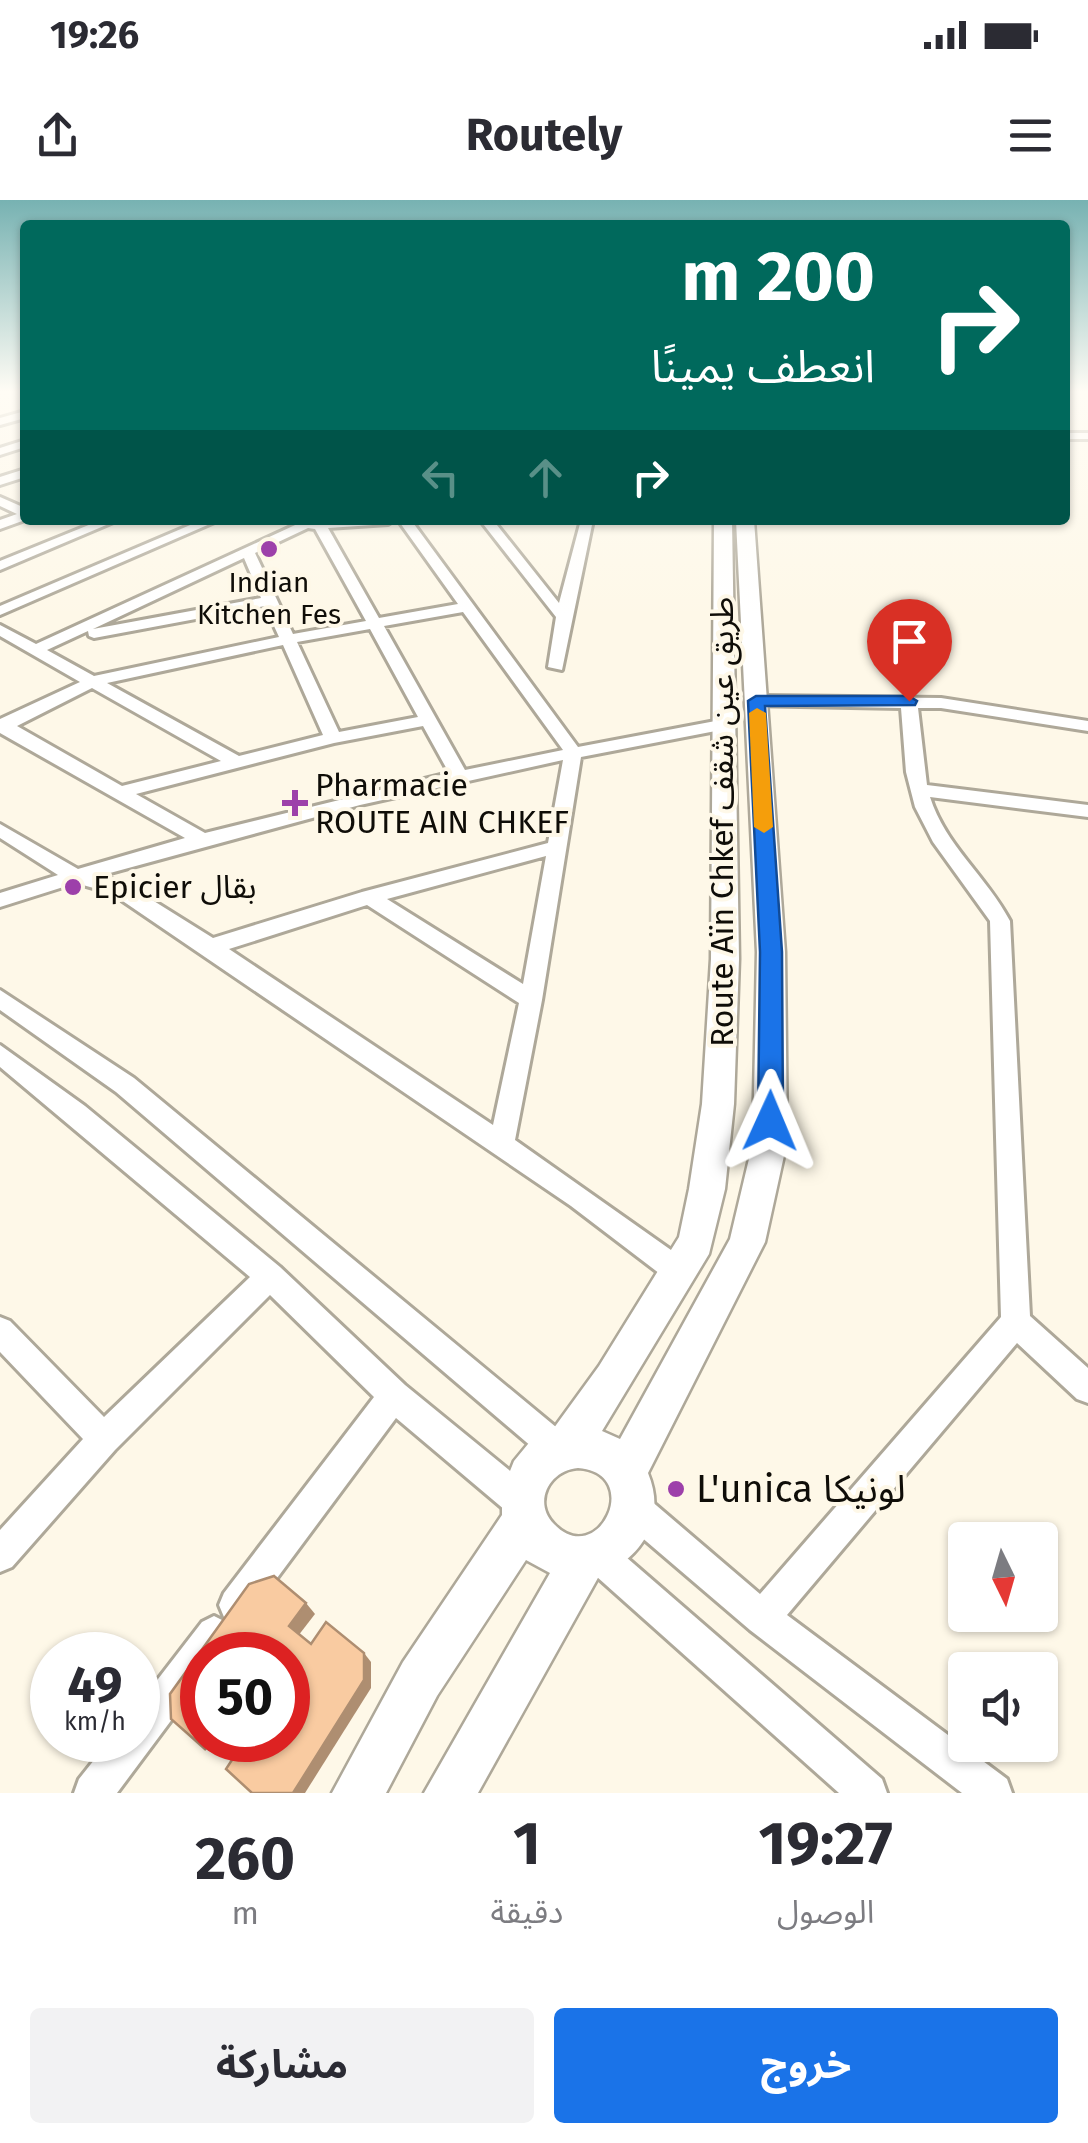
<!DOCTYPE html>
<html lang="ar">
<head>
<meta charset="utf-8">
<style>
	:root { --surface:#fff; --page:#f2f2f3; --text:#2b2b33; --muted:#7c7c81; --accent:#1a73e8 }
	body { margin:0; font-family:"Fira Sans","Noto Sans Arabic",sans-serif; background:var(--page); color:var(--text); direction:rtl; height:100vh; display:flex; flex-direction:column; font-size:38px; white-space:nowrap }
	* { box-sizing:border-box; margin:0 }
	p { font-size:32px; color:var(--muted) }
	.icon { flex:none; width:55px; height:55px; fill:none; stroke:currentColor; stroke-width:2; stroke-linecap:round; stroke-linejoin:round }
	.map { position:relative; height:1593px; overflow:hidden; direction:ltr }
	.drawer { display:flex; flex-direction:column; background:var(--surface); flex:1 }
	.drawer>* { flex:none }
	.top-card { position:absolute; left:20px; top:20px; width:1050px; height:305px; border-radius:10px; box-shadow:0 2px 8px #0004; direction:rtl; background:#00695c; color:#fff; overflow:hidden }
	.needle { width:65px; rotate:175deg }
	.buttons { position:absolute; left:948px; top:1322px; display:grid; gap:20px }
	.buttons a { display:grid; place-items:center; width:110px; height:110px; border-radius:10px; background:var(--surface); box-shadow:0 2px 8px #0004; font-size:50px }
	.speed { position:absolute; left:30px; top:1432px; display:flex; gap:20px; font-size:50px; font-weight:700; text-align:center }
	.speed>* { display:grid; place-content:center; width:130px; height:130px; border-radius:50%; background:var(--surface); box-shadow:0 2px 8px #0004; line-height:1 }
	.speed small { font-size:25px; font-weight:400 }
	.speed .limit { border:15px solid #d22; background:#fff; color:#111 }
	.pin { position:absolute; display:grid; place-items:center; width:85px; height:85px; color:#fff; margin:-102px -42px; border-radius:50% 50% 50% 0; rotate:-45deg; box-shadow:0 0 10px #0007 }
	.pin .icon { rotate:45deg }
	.me { position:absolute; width:110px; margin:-55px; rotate:1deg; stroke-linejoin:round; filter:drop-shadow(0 0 8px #0008) }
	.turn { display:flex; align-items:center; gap:35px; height:210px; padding:0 30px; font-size:45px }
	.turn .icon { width:130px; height:130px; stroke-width:2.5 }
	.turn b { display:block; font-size:70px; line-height:85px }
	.lanes { display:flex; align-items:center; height:95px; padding:0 30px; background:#0003; justify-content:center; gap:50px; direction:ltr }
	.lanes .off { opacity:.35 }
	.eta { display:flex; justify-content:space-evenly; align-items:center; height:170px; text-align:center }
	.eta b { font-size:60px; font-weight:700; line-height:70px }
	.button { display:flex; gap:20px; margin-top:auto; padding:20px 30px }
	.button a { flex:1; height:115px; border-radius:10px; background:var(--accent); color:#fff; font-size:40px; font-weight:700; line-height:115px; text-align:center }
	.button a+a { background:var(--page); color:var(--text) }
	.status { display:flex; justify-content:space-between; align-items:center; height:70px; padding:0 50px; background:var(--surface); direction:ltr }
	.status svg { height:28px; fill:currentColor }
	header { display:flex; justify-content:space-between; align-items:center; height:130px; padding:0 30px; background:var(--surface); font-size:45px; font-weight:700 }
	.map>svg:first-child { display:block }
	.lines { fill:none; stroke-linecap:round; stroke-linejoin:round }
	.minor-casing { stroke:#aea899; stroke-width:6 }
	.major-casing { stroke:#aea899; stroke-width:5 }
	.minor { fill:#fff; fill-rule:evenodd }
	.major { fill:#fff; fill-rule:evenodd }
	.shaded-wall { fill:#ae8e71 }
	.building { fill:#f9cba1; stroke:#ae8e71; stroke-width:2.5 }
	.route { fill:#1a73e8; stroke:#114b97; stroke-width:2.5 }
	.slow { fill:#f59e0b }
	.poi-dot { fill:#9d40aa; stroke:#fef8e8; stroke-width:4 }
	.labels { text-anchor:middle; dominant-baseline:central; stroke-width:8; stroke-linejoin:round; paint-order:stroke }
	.far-poi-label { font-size:28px; fill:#0f0d08; stroke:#fef8e8 }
	.poi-label { font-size:32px; fill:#0f0d08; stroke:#fef8e8; text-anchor:start }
	.street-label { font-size:32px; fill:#0f0d08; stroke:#fef8e8 }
	.near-poi-label { font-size:38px; fill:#0f0d08; stroke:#fef8e8; text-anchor:start }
</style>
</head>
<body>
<div class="status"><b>19:26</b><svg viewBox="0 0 49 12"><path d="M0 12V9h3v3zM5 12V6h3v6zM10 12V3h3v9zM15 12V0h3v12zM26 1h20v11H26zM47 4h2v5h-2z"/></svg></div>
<header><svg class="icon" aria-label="menu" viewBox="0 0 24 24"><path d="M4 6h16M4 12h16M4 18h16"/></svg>Routely<svg class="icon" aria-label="share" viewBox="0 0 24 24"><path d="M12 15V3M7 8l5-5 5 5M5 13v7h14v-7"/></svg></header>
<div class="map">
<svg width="1088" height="1593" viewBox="0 0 1088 1593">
	<rect width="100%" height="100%" fill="#fef8e8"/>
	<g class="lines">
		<g class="minor-casing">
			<g id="minor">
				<path d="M25,211V218L0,225V218Z"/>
				<rect x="1065" y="233" width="23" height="6"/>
				<path d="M25,240V247L0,255V248Z"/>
				<path d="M25,269V277L0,285V277Z"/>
				<path d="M0,297L25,308V320L0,329V320L17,314L0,306Z"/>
				<path d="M101,320H118L0,370V361Z"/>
				<path d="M202,320H219L0,415V406Z"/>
				<path d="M306,320H394L388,324L328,328L379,418L458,404L398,320H411L578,547L726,519L735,524L726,529L581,557L542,800L515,940L688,1062L692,1071L688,1080L678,1084L668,1080L571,1006L111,693L76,683L0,707V693L58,675L0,638V624L78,669L185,638L0,533V519L80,482L0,436V425L36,444ZM308,328L315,329L366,421L293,434L255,353ZM244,358L261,398L93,429ZM265,406L279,437L94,476L47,450L88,431L89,436L94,438ZM463,412L563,550L465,570L384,426ZM370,429L418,517L339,532L297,442ZM283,445L323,535L239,556L107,483ZM92,488L221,561L122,586L17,526ZM423,526L449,573L205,633L136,594L334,543ZM563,560L548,643L362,692L213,738L125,683L99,676L360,605ZM546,656L523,784L387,699ZM367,705L519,803L493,925L229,749Z"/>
				<path d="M480,320H493L559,403L581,320H593L562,470L548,467L556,417Z"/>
				<path d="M757,496L941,498L1088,521V531L941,508H918L927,585L1088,605V617L930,597C945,645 987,677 1010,721L1030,1116L1088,1168V1203L1077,1199L1017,1143L787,1415L1007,1579L1012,1593H962L750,1430L619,1318L615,1306L619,1294L631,1290L643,1294L760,1394L1001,1117L990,721L933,642L915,607L906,572L901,508L751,505L749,501Z"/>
				<path d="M0,790L134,878L568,1237L573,1248L568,1259L557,1264L546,1259L116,892L0,810Z"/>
				<path d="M0,845L85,906L280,1067L405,1185L536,1292L540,1304L536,1316L524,1320L512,1316L396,1218L248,1417L236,1422L224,1417L219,1405L224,1393L374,1197L270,1095L115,1250L12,1367L0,1372V1330L83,1239L0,1152V1117L10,1121L104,1217L250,1077L0,867Z"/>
				<path d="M599,1339L611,1344L882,1579L887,1593H839L587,1368L582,1356L587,1344Z"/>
				<path d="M214,1416L226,1422L232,1434L220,1455H202V1479L117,1593H74L79,1579L110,1540H138V1505L202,1422Z"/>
			</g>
		</g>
		<g class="major-casing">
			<path id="major" d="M714,320H732L739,759L734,904L725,989L709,1054L602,1231L620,1239L730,1039L753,942L757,752L736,320H754L785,752L787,942L765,1042L648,1273C667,1319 642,1358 599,1376L478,1593H424L550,1373L526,1360L437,1496L386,1593H332L403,1462L502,1315V1291L514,1261L528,1244L551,1232L599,1166L679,1037L689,989L702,904L711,759ZM578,1268C645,1273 598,1370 554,1324C532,1302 550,1270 578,1268Z"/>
		</g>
		<use href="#minor" class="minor"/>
		<use href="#major" class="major"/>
	</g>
	<g class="shaded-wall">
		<path d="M306,1403L315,1414L298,1436L289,1426Z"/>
		<path d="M364,1453L371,1462V1488L305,1593H293Z"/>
		<path d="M211,1540H228L218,1555L205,1549Z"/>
	</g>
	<path class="building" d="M274,1376L306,1403L289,1426L311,1444L326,1422L364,1453V1480L293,1593H252L226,1569L245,1540H288V1455H202V1540H211L205,1549L171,1519L170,1494L249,1384Z"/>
	<linearGradient id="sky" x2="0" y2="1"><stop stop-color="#77b2b2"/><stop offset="0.46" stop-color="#fffcf5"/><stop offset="1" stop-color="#fffcf5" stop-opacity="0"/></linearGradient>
	<rect width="1088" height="416" fill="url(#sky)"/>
	<path class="route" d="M909,496L917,501L915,505L765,506L782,752L783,921L779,928L770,931L762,928L758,921L760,752L748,501L756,496Z"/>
	<path class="slow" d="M757,508L766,513L773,627L764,633L754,627L749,513Z"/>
	<g class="poi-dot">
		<circle cx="269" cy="349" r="10"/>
		<path d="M290 588h10v10h10v10h-10v10h-10v-10h-10v-10h10z"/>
		<circle cx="73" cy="687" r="10"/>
		<circle cx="676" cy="1289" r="10"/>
	</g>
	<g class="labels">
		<g class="far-poi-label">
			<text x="269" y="382">Indian<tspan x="269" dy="32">Kitchen Fes</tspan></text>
		</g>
		<g class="poi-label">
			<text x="315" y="585">Pharmacie<tspan x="315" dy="37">ROUTE AIN CHKEF</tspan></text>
			<text x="93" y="687">Epicier بقال</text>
		</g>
		<g class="street-label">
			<text transform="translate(722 622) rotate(-90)">Route Aïn Chkef طريق عين شقف</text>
		</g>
		<g class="near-poi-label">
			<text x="696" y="1289">L'unica لونيكا</text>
		</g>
	</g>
</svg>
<div class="buttons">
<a><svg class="needle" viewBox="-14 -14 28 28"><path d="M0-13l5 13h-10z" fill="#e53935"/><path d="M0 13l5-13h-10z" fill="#7c7c81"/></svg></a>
<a><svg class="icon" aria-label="sound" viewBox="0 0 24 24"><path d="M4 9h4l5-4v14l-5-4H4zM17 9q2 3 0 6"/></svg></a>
</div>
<div class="speed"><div>49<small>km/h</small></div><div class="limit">50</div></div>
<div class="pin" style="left:909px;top:501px;background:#d93025"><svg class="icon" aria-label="arrive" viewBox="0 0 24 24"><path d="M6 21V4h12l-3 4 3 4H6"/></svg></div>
<svg class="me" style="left:770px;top:921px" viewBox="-20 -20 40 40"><path d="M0-17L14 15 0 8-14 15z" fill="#1a73e8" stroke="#fff" stroke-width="4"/></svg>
<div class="top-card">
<div class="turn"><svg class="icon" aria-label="right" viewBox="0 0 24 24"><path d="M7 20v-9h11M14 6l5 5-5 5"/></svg><div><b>200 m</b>انعطف يمينًا</div></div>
<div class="lanes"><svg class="icon off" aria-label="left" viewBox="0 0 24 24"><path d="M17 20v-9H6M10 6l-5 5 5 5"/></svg><svg class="icon off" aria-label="ahead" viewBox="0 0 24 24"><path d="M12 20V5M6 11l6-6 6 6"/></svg><svg class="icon" aria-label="right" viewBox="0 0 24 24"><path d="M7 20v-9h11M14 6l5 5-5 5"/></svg></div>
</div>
</div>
<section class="drawer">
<div class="eta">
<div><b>19:27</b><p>الوصول</p></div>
<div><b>1</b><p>دقيقة</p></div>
<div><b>260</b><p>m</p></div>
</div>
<div class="button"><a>خروج</a><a>مشاركة</a></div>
</section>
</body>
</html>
